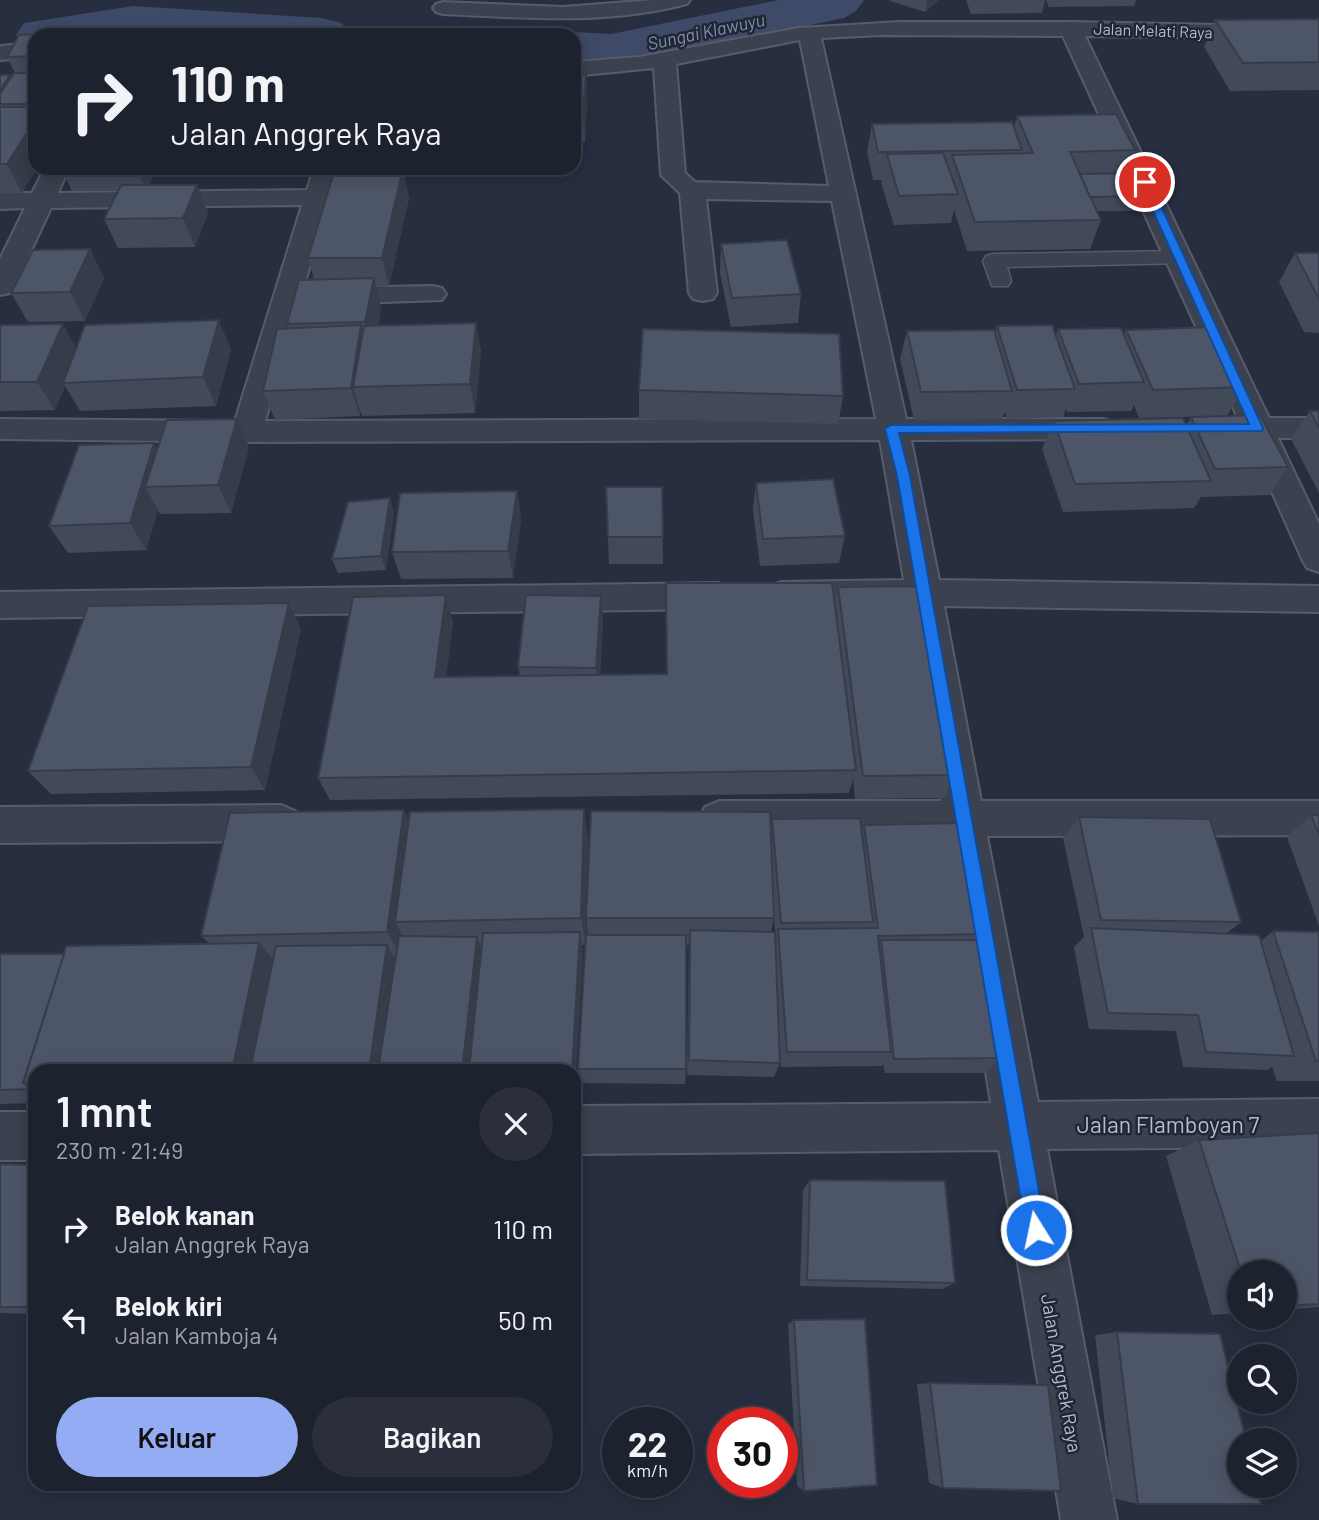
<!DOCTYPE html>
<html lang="id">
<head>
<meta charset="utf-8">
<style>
	:root { --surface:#1d222f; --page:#2a2f3b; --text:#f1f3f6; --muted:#a0a4aa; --line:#3b3f4b; --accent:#93acf3 }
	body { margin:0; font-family:Barlow,sans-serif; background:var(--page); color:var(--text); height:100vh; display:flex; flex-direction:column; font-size:26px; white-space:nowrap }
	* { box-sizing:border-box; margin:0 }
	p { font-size:23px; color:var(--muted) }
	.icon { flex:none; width:38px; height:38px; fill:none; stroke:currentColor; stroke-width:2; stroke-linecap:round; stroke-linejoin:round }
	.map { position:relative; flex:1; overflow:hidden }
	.side { position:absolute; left:28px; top:1064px; width:553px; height:427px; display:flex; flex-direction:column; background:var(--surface); border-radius:21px; box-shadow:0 4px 18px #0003,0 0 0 2px var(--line) }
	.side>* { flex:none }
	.top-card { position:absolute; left:28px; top:28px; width:553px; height:147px; border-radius:21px; box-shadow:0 4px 18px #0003,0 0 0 2px var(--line); background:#1d222f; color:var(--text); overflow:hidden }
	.controls { position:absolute; left:1227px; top:1260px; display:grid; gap:14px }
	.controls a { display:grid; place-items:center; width:70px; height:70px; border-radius:50%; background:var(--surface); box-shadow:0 4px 18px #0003,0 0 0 2px var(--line); font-size:35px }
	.speed { position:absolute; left:602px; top:1407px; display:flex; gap:14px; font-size:35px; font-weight:700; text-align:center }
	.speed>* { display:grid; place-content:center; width:91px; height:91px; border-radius:50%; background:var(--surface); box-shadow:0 4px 18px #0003,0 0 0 2px var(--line); line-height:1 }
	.speed small { font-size:18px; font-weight:400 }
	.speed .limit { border:10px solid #d22; background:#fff; color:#111 }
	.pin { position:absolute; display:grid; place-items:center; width:60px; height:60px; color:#fff; margin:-30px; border:4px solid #fff; border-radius:50%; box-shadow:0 2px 7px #0007 }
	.me { position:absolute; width:77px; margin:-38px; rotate:350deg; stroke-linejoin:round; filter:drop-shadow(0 0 5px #0008) }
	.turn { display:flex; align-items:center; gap:24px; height:147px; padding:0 28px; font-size:32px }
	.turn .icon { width:91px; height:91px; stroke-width:2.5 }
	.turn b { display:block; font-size:49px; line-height:60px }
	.round { display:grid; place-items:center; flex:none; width:74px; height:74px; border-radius:37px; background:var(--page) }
	.headline { display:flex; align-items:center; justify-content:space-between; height:119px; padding:0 28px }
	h1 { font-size:42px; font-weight:600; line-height:52px }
	.primary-button { display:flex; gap:14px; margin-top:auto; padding:14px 28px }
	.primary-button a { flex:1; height:80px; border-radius:42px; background:var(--accent); color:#111; font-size:28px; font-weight:600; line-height:80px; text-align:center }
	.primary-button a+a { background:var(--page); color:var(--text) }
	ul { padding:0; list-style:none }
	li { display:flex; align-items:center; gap:21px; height:91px; padding:0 28px }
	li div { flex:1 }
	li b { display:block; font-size:26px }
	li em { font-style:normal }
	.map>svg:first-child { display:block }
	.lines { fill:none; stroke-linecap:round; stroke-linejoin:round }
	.river { fill:#3e4a67; fill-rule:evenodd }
	.lane-casing { stroke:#565c6a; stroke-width:3 }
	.street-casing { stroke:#565c6a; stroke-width:4 }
	.lane { fill:#3b414f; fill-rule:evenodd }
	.street { fill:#3b414f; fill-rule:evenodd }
	.wall { fill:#424959; fill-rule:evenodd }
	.shaded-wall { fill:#363c49 }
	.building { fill:#4d5568; stroke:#363c49; stroke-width:2 }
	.route { fill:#1a73e8; stroke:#114b97; stroke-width:2 }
	.labels { text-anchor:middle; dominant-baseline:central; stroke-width:5; stroke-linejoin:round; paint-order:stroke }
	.far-street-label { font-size:16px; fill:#b7bcca; stroke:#202634 }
	.far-water-label { font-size:18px; font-style:italic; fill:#818eaf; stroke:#202634 }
	.street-label { font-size:19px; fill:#b7bcca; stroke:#202634 }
	.near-street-label { font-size:23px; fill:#b7bcca; stroke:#202634 }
</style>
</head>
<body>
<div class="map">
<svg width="1319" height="1520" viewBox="0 0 1319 1520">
	<rect width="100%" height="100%" fill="#272e3f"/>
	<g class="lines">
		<g class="river">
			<path d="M779,0H864L856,11L844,18L611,68L574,66V35H562L574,32L611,34Z"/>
			<path d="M133,6L322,18L342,23L350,35H35V49L24,47L16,35L24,23Z"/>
		</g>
		<g class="lane-casing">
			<path id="lane" d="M1179,251L1187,253L1190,258L1187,263L1007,267L1011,281L1008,286H992L983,261L986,256L994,254Z"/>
		</g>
		<g class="street-casing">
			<g id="street">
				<path d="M653,0H690L687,4C606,25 526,18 443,14L436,12L433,8L436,4L443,2L563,7Z"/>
				<path d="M900,22H1070L1319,27V39L1085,36L1269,418H1319V438H1278L1319,524V572L1307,568L1302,559L1248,438H1216L1205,435L1201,428L1205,421L1238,418L1063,36L882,35L821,38L906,419H1103L1114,422L1118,429L1114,436L1103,439L911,440L939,580L1319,586V612L944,606L981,801H1319V835L987,836L1038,1102L1319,1099V1147L1047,1149L1117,1520H1061L999,1150L574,1154V1106L991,1103L947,836L719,837L705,831L699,819L705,807L719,801H941L909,606L782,608L770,604L765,595L770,586L782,582L904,580L880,440L247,442L0,439V419L235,421L302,205L51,208L14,287L10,293L0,295V259L25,208L0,209V193H32L45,168H69L58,193L307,190L314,168H338L265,421L876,419L832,201L706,199L717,293L713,299L703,301L693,299L689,293L680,193L661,175L654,68L574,76V62L639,57L799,28ZM800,40L829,186L695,182L685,173L676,64Z"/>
				<path d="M35,43V57L0,60V46Z"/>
				<path d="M432,286L442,288L446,294L442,300L327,304L317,302L313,296L317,290L327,288Z"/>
				<path d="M718,583L730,587L735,596L730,605L718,609L0,618V592Z"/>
				<path d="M281,805L295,811L301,823L295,835L281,841L0,843V807Z"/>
				<rect x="0" y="1112" width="35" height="48"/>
			</g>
		</g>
		<use href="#lane" class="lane"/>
		<use href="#street" class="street"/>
	</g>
	<g class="wall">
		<path d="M891,0H939L925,12L890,1Z"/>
		<path d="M966,0H1045L1042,13L971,14Z"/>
		<path d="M1046,0H1136L1134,6L1049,7Z"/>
		<path d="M1319,19V90L1230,91L1204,47L1215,20Z"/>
		<path d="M35,35V168L22,193H0V75H10L11,78L15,73L7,57Z"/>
		<path d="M574,75H586L587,104L585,142H574Z"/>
		<path d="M1017,116L1135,150L1126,173L1148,196L1142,211H1097L1101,220L1090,249L967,251L954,210L951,223L894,225L881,183L882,180H873L867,152L872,124L1014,128Z"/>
		<path d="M61,168H158L149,185H197L208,213L195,247L118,248L104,219L118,191H72Z"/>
		<path d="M403,169L409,198L389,286L376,287L381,307L378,326L476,323L481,352L475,413L362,416L360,411V416L275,420L263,391L288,328L287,324L314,280L308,258Z"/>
		<path d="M721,244L801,294L798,323L731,327L720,273Z"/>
		<path d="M90,249L104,278L85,321L28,322L11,293Z"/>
		<path d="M1295,253H1319V333L1304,332L1279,282Z"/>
		<path d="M63,324L76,349H231L216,406L80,411L65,386L55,410L0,411V325Z"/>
		<path d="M997,326L1056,336L1058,329L1124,334L1126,330L1244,387L1227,416L1139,418L1134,405L1131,411L1067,412L1066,409L1063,417L1007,419L1005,412L1002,419L914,420L900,359L907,331L995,332Z"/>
		<path d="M639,390L843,396L838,424L639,419Z"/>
		<path d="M1310,411H1319V493L1291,439Z"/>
		<path d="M1191,417L1288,467L1270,495L1201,497L1194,508L1063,512L1042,449L1054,421L1186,426Z"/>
		<path d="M249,447L231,513L160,514L158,510L146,550L68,553L49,526L157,449Z"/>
		<path d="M756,483L845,536L839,563L760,566L753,510Z"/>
		<path d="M662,487L663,564H609L608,537Z"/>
		<path d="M517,491L521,519L513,578L401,579L392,552Z"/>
		<path d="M394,512L386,570L338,573L332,559Z"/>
		<path d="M666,583L835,603L838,587L954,775L944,798L855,799L853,779L849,793L330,800L318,778L453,622L446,677L520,676L518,667L601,596L603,622L600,675L667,674Z"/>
		<path d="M301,629L265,790L51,794L28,771Z"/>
		<path d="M584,809L588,840L587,899L770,830L772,819L862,832L864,825L986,934L980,943L1000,1058L986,1073H885L883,1063L882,1066L781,1067L777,1006L780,1063L774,1077L687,1075L689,945H686V1069L685,1084L582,1083L578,1069L585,945H582L583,951L575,1085H574V1071H35V1103L0,1104V954H64L210,944L201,936L404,810L409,821ZM774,918L776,939L775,942L771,932ZM586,920L588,935H586Z"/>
		<path d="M1311,815H1319V926L1287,837Z"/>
		<path d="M1079,817L1241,922L1227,933L1261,941L1273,931L1319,932V1081H1277L1272,1067L1267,1070L1183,1067L1176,1031L1089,1029L1074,947L1084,937L1063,838Z"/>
		<path d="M1319,1133V1307L1284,1310V1272H1239V1313L1212,1315L1166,1156L1199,1140Z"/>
		<path d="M0,1164L35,1165V1314L0,1313Z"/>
		<path d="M810,1180L955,1283L942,1289L800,1286L803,1190Z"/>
		<path d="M794,1320L804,1491L797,1486L788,1324Z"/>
		<path d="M1117,1332L1138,1504L1113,1498L1095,1335Z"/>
		<path d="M930,1383L943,1488L929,1483L917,1384Z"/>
	</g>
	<g class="shaded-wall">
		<path d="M927,0H939L925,12Z"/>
		<path d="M10,75L24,104H0V90Z"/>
		<path d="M586,75L587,104L585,142L583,113Z"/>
		<path d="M35,120V168H37L22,193L7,164Z"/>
		<path d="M137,168H158L146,191Z"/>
		<path d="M403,169L409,198L389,286L382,258Z"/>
		<path d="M197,185L208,213L195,247L183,218Z"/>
		<path d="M90,249L104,278L85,321L70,292Z"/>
		<path d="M374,278L381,307L373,351L365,322Z"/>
		<path d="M219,320L231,349L216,406L203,377Z"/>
		<path d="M476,323L481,352L475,413L470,384Z"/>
		<path d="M63,324L79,353L63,383L65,386L55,410L37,382Z"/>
		<path d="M361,325L369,354L353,387L360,411V416L351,388Z"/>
		<path d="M237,419L249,447L231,513L218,485Z"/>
		<path d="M154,443L169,471L145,487L158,510L146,550L130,523Z"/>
		<path d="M517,491L521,519L513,578L508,551Z"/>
		<path d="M390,498L394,512L386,570L381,556Z"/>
		<path d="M446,595L453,622L443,702L435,677Z"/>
		<path d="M601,596L603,622L599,693L596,668Z"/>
		<path d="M289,603L301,629L265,790L251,767Z"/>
		<path d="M584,809L588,840L586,945L581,918Z"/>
		<path d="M404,810L417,841L395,922L405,940L403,958L387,932Z"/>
		<path d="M580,932L583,951L575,1085L574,1071H572Z"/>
		<path d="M477,937L484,955L472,1071H462Z"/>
		<path d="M259,943L282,969L262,1071H232Z"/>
		<path d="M387,945L398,963L383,1071H369Z"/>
	</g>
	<g class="building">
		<path d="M1319,19V62L1243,63L1215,20Z"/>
		<path d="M138,30L201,32L199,35H135Z"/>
		<path d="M87,32L85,35H35V56L7,57L19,35Z"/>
		<path d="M367,33L409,35H366Z"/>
		<path d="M285,34L318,35H284Z"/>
		<path d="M14,73H35V104H0V94Z"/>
		<path d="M0,75H10L0,90Z"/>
		<path d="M574,75H586L583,113H574Z"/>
		<path d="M0,107H35V120L7,164H0Z"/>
		<path d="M1116,114L1135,150L1070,152L1101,220L975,222L952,155L1033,153L1017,116Z"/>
		<path d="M1012,122L1022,150L878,152L872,124Z"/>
		<path d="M943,153L958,194L899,196L887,154Z"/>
		<path d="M335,169H403L382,258H308Z"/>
		<path d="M1137,173L1148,196L1090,197L1080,174Z"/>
		<path d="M121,185H197L183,218L104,219Z"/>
		<path d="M787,240L801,294L732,298L721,244Z"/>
		<path d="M90,249L70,292L11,293L33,250Z"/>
		<path d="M1295,253H1319V299Z"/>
		<path d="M374,278L365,322L287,324L299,280Z"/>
		<path d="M219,320L203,377L63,383L85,325Z"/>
		<path d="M476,323L470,384L353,387L364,326Z"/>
		<path d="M63,324L37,382H0V325Z"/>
		<path d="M361,325L351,388L263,391L277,329Z"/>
		<path d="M1052,325L1075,389L1017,390L997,326Z"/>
		<path d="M1213,327L1244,387L1153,390L1126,330Z"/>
		<path d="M1121,328L1144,382L1079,384L1058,329Z"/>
		<path d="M643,329L839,334L843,396L639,390Z"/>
		<path d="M994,330L1012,391L921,392L907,331Z"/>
		<path d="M1310,411H1319V428Z"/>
		<path d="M1260,415L1288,467L1215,469L1191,417Z"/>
		<path d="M1183,418L1211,481L1075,484L1054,421Z"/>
		<path d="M237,419L218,485L145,487L167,420Z"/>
		<path d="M154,443L130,523L49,526L79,445Z"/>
		<path d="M833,479L845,536L763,539L756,483Z"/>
		<path d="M606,487H662L663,537H608Z"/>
		<path d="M517,491L508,551L392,552L400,493Z"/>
		<path d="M390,498L381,556L332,559L348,502Z"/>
		<path d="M666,583H832L856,770L318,778L353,597L446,595L435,677L667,674Z"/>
		<path d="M920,586L954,775L863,776L838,587Z"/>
		<path d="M526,595L601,596L596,668L518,667Z"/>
		<path d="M289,603L251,767L28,771L88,606Z"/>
		<path d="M584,809L581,918L395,922L410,812Z"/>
		<path d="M404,810L387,932L201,936L230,813Z"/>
		<path d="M591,811L770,812L774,918H586Z"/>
		<path d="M1311,815H1319V835Z"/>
		<path d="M1079,817L1210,819L1241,922L1101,920Z"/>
		<path d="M860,818L873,922L781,923L772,819Z"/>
		<path d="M964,823L986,934L878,936L891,1052H787L778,929L878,928L864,825Z"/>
		<path d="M1091,928L1259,935L1294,1056L1206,1052L1198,1015L1108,1013Z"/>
		<path d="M690,930L775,932L780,1063L689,1060Z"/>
		<path d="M1273,931L1319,932V1061H1316Z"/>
		<path d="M580,932L572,1071H469L483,933Z"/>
		<path d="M586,935H686V1069H578Z"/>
		<path d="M399,936L477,937L462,1071H378Z"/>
		<path d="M881,940H979L1000,1058L894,1059Z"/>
		<path d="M259,943L232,1071H35V1083H23L66,946Z"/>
		<path d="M387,945L369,1071H250L276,946Z"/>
		<path d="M0,954H64L23,1083L34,1089L0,1090Z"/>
		<path d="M1319,1133V1304L1284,1306V1272H1241L1199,1140Z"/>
		<path d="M0,1164L35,1165V1307H0Z"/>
		<path d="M810,1180L945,1181L955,1283L807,1280Z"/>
		<path d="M865,1319L877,1485L804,1491L794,1320Z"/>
		<path d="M1117,1332L1220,1334L1246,1440H1239V1486H1257L1261,1504H1138Z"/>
		<path d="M930,1383L1048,1385L1061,1491L943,1488Z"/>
	</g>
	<path class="route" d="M1145,179L1150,182L1263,428L1262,431L899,433L910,476L1046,1230L1043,1237L1036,1240L1029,1237L1026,1230L897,476L885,429L891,425L1249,424L1140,182Z"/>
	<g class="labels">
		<g class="far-street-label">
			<text transform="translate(1153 30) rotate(2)">Jalan Melati Raya</text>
		</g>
		<g class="far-water-label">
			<text transform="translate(706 31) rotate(-12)">Sungai Klawuyu</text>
		</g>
		<g class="street-label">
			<text transform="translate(1062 1373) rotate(80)">Jalan Anggrek Raya</text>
		</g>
		<g class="near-street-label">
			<text x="1168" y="1124">Jalan Flamboyan 7</text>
		</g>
	</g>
</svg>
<div class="controls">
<a><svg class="icon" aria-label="sound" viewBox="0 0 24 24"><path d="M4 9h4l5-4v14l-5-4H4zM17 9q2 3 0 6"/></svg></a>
<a><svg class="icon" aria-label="search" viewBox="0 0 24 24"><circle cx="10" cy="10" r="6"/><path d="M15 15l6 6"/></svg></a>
<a><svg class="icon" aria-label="layers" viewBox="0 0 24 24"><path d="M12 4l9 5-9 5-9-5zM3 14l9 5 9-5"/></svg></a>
</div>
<div class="speed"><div>22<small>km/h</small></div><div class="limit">30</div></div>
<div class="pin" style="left:1145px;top:182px;background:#d93025"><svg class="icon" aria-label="arrive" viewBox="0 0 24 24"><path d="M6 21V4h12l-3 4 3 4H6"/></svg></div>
<svg class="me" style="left:1036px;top:1230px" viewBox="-20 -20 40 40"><circle r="17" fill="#1a73e8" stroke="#fff" stroke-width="3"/><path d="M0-11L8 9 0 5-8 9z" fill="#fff"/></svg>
<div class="top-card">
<div class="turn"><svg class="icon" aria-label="right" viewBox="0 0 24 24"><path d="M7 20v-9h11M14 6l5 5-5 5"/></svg><div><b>110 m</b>Jalan Anggrek Raya</div></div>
</div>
<section class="side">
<div class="headline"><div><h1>1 mnt</h1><p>230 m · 21:49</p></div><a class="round"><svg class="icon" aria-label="close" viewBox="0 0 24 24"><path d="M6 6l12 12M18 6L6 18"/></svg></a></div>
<ul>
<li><svg class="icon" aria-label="right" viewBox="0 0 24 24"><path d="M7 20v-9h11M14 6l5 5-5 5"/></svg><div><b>Belok kanan</b><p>Jalan Anggrek Raya</p></div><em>110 m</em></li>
<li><svg class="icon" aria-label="left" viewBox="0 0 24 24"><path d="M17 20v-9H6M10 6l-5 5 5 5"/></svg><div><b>Belok kiri</b><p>Jalan Kamboja 4</p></div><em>50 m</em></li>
</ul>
<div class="primary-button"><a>Keluar</a><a>Bagikan</a></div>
</section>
</div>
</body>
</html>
